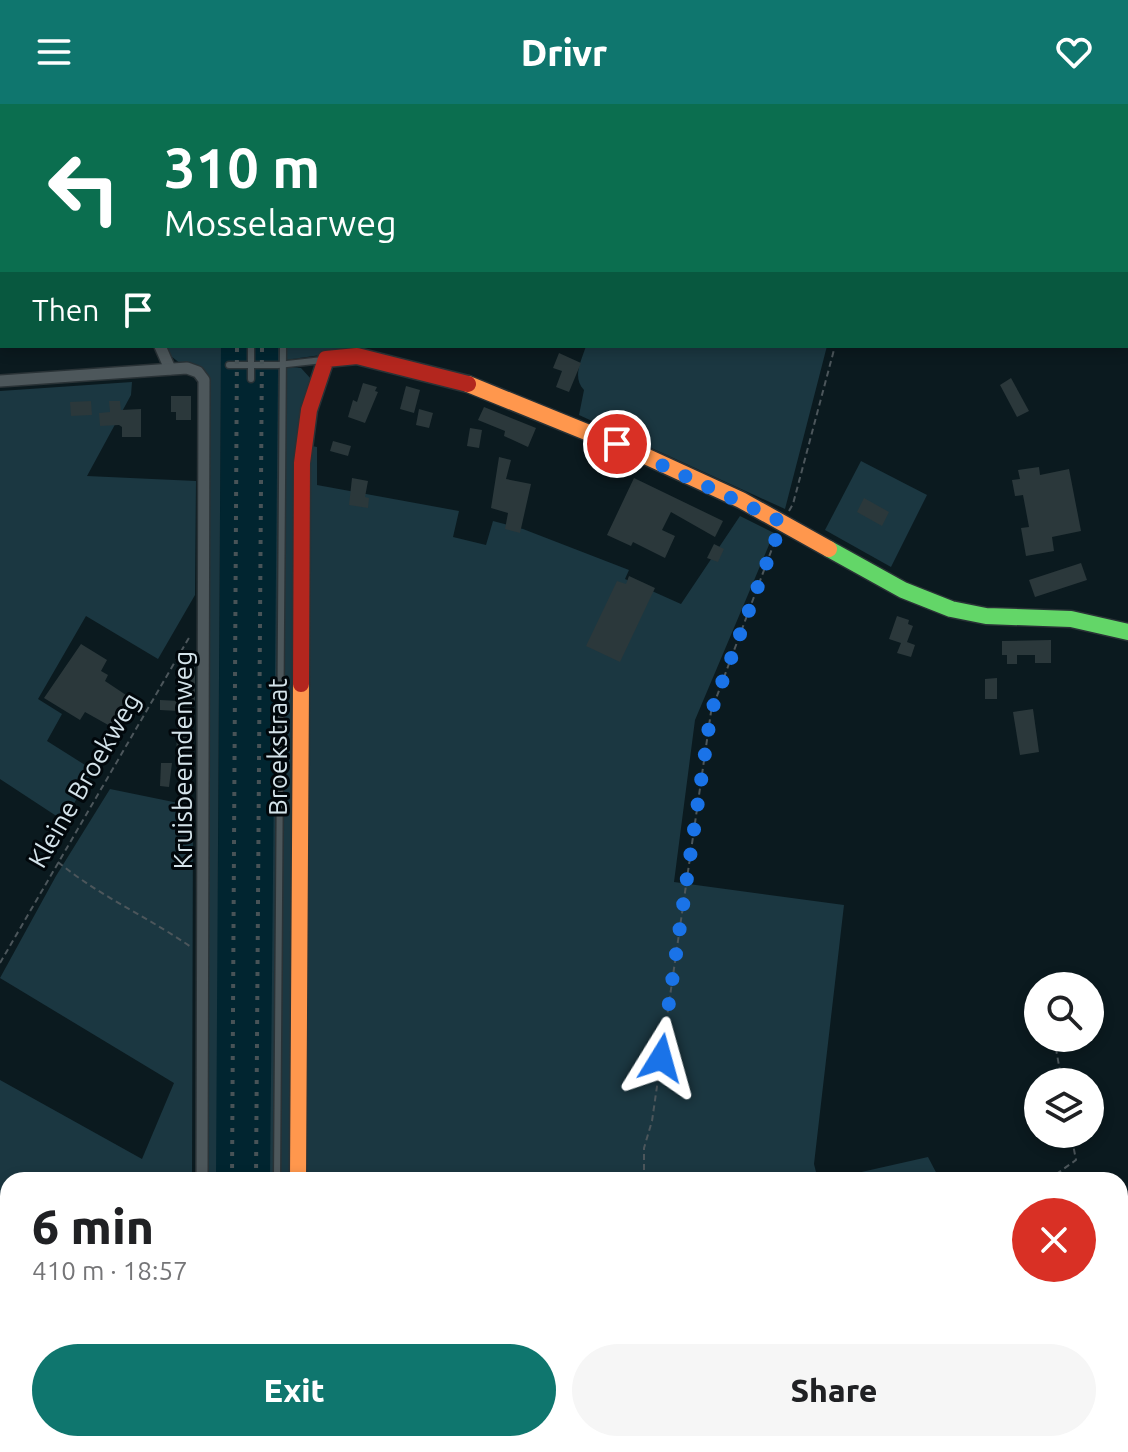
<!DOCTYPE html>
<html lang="en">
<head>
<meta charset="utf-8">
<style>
	:root { --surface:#fff; --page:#f6f6f6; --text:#202124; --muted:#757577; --accent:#0f766e }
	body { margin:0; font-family:Ubuntu,sans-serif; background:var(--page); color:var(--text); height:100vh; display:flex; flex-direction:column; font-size:30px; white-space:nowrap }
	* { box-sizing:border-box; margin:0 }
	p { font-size:26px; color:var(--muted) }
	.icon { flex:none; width:44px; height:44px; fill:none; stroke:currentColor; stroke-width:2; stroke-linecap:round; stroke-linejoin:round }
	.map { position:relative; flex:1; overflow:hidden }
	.panel { position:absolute; left:0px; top:1068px; width:1128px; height:280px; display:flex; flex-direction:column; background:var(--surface); border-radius:24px 24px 0 0; box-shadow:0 4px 12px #0003 }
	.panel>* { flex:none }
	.top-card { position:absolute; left:0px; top:0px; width:1128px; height:244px; box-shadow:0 4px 12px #0003; background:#0b6e4f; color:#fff; overflow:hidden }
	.buttons { position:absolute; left:1024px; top:868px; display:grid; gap:16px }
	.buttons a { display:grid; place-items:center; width:80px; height:80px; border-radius:50%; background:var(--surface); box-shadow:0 4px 12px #0003; font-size:40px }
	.pin { position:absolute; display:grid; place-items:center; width:68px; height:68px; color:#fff; margin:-34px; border:4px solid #fff; border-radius:50%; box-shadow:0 2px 8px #0007 }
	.me { position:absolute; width:88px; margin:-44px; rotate:8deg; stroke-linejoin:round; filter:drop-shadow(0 0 6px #0008) }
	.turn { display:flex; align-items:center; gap:28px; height:168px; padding:0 32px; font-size:36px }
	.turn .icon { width:104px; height:104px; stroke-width:2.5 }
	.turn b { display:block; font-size:56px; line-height:68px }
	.then { display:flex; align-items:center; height:76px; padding:0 32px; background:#0003; gap:16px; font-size:30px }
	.round { display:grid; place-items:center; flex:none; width:84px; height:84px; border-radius:42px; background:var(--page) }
	.headline { display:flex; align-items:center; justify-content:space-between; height:136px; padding:0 32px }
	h1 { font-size:48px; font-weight:800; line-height:60px }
	.button { display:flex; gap:16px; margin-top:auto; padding:16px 32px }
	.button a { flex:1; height:92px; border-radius:48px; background:var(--accent); color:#fff; font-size:32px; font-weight:800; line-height:92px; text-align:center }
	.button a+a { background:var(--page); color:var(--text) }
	header { display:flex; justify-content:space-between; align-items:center; height:104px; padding:0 32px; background:var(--accent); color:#fff; font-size:36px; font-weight:800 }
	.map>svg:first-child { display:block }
	.built { fill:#012530 }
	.green { fill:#1b3741 }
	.building { fill:#2b383b }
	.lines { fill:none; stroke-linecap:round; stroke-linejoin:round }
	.lane-casing { stroke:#293236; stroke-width:9 }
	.street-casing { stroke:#293236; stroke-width:14 }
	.fast-casing { stroke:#293236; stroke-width:19 }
	.slow-casing { stroke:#293236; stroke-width:19 }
	.jam-casing { stroke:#293236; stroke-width:19 }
	.path { stroke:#4c565b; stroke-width:2; stroke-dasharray:6 4; stroke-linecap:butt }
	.lane { stroke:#4d575b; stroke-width:6 }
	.street { stroke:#4d575b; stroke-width:11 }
	.fast { stroke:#63d668; stroke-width:16 }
	.slow { stroke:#ff974d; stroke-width:16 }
	.jam { stroke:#b3261e; stroke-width:16 }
	.rail { stroke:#485357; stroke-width:4; stroke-dasharray:4 8; stroke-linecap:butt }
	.route { stroke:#1a73e8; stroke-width:14; stroke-dasharray:0 25.2 }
	.labels { text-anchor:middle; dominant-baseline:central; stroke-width:6; stroke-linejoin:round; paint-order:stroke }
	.street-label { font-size:26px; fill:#d4e3ea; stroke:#01070b }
</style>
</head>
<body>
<header><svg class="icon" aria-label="menu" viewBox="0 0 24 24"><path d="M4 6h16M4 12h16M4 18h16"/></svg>Drivr<svg class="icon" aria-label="heart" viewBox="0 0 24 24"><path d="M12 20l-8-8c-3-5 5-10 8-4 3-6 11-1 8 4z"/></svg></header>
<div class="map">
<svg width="1128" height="1348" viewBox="0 0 1128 1348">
	<rect width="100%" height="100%" fill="#0b1a1f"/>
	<g class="built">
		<path d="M221,242H298L293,1076H208L218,765Z"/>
		<rect x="214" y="1340" width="76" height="8"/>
	</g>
	<g class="green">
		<path d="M0,0L44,2H2L0,242Z"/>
		<path d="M165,242H221L216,1076H206L209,281L172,253Z"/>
		<path d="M278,242H350V247L278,257Z"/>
		<path d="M586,242H827L785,405L579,311L584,286C572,273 581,258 586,242Z"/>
		<path d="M278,264H301L311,275L295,1076H270Z"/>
		<path d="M132,278L131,291L87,372L196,377L195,491L158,555L86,512L38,595L62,610L47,637L93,666L64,717L0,675V287Z"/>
		<path d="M312,342L317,343V381L459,407L453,433L486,441L493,417L523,425L629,466L625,475L681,500L740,412L774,429L695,616L674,778L844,801L814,1060L818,1076H301L307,343Z"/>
		<path d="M861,357L927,391L891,463L825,426Z"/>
		<path d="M110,685L193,702L192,1076H8V1098L0,1094V976L142,1055L174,979L0,874L56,772Z"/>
		<path d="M928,1053L940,1076H826Z"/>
		<path d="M0,1197L8,1202V1340H191V1348H0Z"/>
		<path d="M299,1340H426L364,1348H306Z"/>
		<path d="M556,1340H638V1348H513L549,1344Z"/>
	</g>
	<g class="building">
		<path d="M559,249L581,259L569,288L556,283L562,267L553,264Z"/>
		<path d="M1011,274L1029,307L1017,313L1000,281Z"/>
		<path d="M363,279L377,283L375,287L378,288L365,319L348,313L353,296L357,298Z"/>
		<path d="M406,282L420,286L414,309L400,305Z"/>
		<path d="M171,292H191V316H176V308H171Z"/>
		<path d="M91,297L92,311L71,312L70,298Z"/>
		<path d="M109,297H120L121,306L141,305V333H122V323L119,321L100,322L99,309L110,308Z"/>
		<path d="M484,303L536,324L528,343L504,332L505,327L478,316Z"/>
		<path d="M419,305L433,309L429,324L416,321Z"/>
		<path d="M470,324L482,326L479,344L467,342Z"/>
		<path d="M333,337L351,342L348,352L330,347Z"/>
		<path d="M499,353L511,356L506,375L531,380L520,429L505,425L508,409L491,404Z"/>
		<path d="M1039,363L1040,371L1069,365L1081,427L1052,433L1054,447L1026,452L1021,424L1029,423L1023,391L1015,392L1012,376L1020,375L1018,366Z"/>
		<path d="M352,374L368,377L365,393L369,394L368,404L349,401Z"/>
		<path d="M634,374L723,417L715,433L671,408L662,426L675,432L665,454L633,438L631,442L607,431Z"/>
		<path d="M864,394L889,408L882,422L857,408Z"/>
		<path d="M714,440L724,445L718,458L707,454Z"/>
		<path d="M1081,459L1087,476L1035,493L1029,476Z"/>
		<path d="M629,472L655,484L620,558L586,542L617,477L626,480Z"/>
		<path d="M897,512L909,516L908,520L913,522L907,538L915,541L911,553L897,549L901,539L889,535Z"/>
		<path d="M1051,536V559H1035V551H1017V560H1007V551H1002V537Z"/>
		<path d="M81,540L107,556L101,567L108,571L105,577L135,597L120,622L113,618L110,622L85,608L80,616L44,594Z"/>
		<path d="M181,563H195V597H191V607H187L186,631H192L191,654L176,653L178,607L160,606V596L180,597Z"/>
		<path d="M997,574V595H985V575Z"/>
		<path d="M1033,605L1039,648L1020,651L1013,608Z"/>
		<path d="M161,659H172L169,683L160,682Z"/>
	</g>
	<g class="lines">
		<g class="lane-casing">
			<g id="lane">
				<path d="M284,2V0"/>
				<path d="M251,242V261H278L323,256"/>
				<path d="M229,261H251V275"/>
				<path d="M277,1076L283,242"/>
				<path d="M273,1348L274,1340"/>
			</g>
		</g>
		<g class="street-casing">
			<g id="street">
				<path d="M57,0L58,2"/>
				<path d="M415,2L416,0"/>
				<path d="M160,242L170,265"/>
				<path d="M0,277L187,264L198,268L204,276L202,1076"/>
				<path d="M202,1340V1348"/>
				<path d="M295,1348V1340"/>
			</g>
		</g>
		<g class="fast-casing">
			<path id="fast" d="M829,445L903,486L951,505L986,512L1071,515L1128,528"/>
		</g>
		<g class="slow-casing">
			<g id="slow">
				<path d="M468,280L643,351L741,396L829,445"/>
				<path d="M298,1076L301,580"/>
			</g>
		</g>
		<g class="jam-casing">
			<path id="jam" d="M301,580L302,359L309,306L326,255L357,252L468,280"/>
		</g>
		<g class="path">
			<path d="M911,2L912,0"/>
			<path d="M789,407L793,400L835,242"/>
			<path d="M58,758C99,792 148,813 191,843"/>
			<path d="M0,859L190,532"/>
			<path d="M1054,934L1062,978"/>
			<path d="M644,1076V1044L652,1017L711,608L776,434"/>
			<path d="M1048,1076L1076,1056L1071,1030"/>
			<path d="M431,1348L510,1340"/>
			<path d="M643,1348V1340"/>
		</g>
		<use href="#lane" class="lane"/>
		<use href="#street" class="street"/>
		<use href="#fast" class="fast"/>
		<use href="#slow" class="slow"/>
		<use href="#jam" class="jam"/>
		<g class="rail">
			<path d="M231,2V0"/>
			<path d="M272,2V0"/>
			<path d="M232,1076L237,242"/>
			<path d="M256,1076L262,242"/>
			<path d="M230,1348V1340"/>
			<path d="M260,1348V1340"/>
		</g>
	</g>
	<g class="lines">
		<path class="route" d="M617,340L782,418L711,608L661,954"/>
	</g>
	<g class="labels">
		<g class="street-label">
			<text transform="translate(277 643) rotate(-90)">Broekstraat</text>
			<text transform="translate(182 656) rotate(-90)">Kruisbeemdenweg</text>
			<text transform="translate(84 676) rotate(-60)">Kleine Broekweg</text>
		</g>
	</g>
</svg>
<div class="buttons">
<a><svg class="icon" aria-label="search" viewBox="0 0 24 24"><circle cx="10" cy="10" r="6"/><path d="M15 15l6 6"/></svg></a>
<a><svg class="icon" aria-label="layers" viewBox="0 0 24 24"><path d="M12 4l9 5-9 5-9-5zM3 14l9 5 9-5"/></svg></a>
</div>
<div class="pin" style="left:617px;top:340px;background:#d93025"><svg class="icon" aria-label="arrive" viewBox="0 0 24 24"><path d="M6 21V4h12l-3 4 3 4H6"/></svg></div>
<svg class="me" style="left:661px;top:954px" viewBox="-20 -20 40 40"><path d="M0-17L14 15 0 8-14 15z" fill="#1a73e8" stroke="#fff" stroke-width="4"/></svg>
<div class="top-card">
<div class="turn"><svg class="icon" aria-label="left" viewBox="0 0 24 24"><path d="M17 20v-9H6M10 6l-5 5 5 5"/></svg><div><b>310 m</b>Mosselaarweg</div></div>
<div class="then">Then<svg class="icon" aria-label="arrive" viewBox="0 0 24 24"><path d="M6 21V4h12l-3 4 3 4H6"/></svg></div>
</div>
<section class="panel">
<div class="headline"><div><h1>6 min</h1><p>410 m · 18:57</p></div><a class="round" style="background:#d93025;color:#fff"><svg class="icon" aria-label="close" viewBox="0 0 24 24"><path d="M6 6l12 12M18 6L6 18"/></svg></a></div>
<div class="button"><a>Exit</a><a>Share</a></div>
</section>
</div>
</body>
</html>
